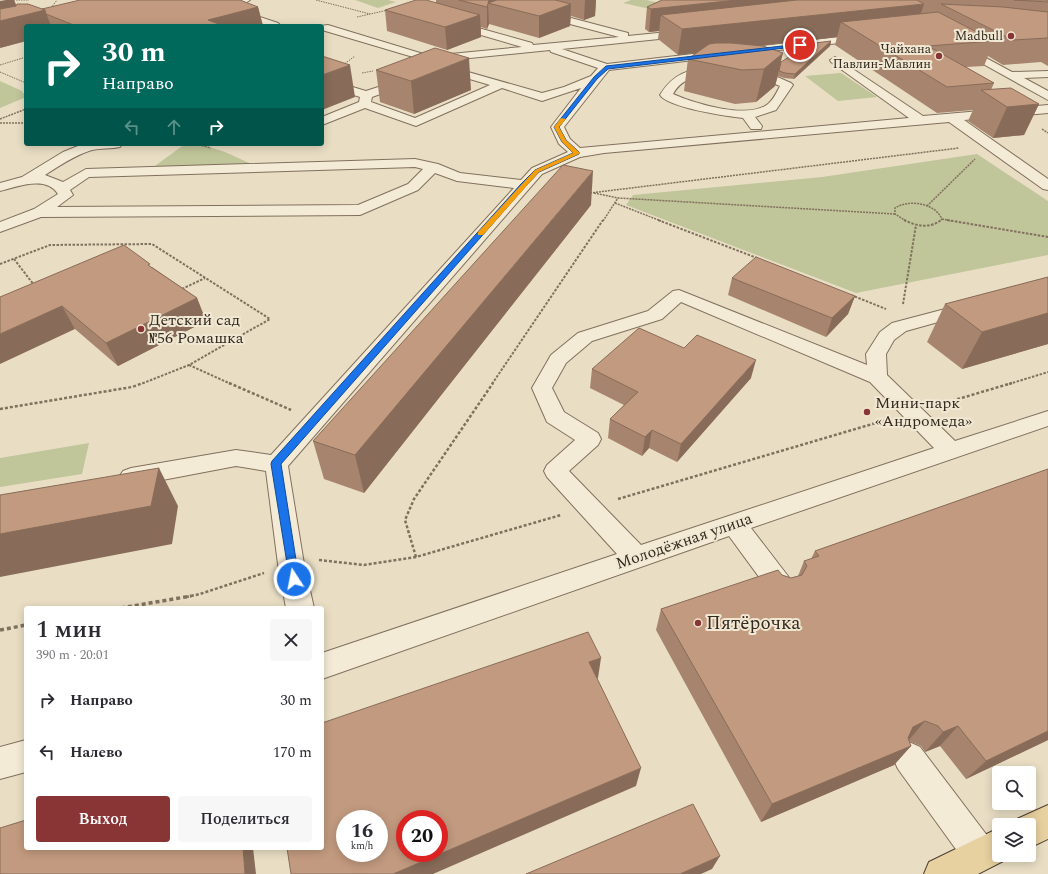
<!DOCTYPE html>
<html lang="ru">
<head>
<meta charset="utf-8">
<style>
	:root { --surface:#fff; --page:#f7f7f7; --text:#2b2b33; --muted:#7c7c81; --accent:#893435 }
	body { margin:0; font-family:Spectral,serif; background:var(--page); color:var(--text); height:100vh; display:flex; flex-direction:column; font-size:15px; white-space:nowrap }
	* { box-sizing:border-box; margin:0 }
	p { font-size:13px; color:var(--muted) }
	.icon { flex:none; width:22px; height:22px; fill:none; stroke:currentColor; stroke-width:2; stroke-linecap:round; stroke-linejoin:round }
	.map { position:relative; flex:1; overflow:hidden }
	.side { position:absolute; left:24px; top:606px; width:300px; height:244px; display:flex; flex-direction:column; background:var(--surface); border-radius:4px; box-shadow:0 2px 10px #0003 }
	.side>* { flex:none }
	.guide { position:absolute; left:24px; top:24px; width:300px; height:122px; border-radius:4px; box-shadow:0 2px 10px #0003; background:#00695c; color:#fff; overflow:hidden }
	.fabs { position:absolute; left:992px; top:766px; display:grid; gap:8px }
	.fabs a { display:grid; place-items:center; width:44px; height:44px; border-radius:4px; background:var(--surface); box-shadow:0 2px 10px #0003; font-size:20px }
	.speed { position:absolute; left:336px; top:810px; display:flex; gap:8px; font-size:20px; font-weight:700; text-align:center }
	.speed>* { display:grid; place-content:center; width:52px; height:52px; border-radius:50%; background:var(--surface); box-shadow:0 2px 10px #0003; line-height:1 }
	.speed small { font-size:10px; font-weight:400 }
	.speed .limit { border:6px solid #d22; background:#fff; color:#111 }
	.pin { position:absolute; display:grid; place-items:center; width:34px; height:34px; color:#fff; margin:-17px; border:2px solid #fff; border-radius:50%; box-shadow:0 1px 4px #0007 }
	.me { position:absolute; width:44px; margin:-22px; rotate:349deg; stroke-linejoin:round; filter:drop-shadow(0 0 3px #0008) }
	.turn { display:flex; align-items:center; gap:14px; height:84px; padding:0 12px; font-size:18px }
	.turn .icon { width:52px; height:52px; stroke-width:2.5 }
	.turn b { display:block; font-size:28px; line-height:34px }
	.lanes { display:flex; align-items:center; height:38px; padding:0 12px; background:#0003; justify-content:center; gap:20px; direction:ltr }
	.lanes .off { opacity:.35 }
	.round { display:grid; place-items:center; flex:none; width:42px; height:42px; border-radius:4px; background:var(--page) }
	.headline { display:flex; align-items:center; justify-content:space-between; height:68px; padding:0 12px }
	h1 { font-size:24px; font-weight:600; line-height:30px }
	.primary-button { display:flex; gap:8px; margin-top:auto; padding:8px 12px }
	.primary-button a { flex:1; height:46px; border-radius:4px; background:var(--accent); color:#fff; font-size:16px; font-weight:600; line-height:46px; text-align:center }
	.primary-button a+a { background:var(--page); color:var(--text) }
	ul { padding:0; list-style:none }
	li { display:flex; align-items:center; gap:12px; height:52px; padding:0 12px }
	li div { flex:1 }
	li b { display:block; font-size:15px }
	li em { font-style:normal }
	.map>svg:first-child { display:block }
	.green { fill:#c0c59a }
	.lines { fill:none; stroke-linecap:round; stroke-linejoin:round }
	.minor-casing { stroke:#81705d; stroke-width:2 }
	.major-casing { stroke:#4f3f31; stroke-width:2 }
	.path-far4 { stroke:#81705d; stroke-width:1; stroke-dasharray:1.5 1; stroke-linecap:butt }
	.path-far3 { stroke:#81705d; stroke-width:1.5; stroke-dasharray:2 1; stroke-linecap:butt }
	.path-far2 { stroke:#81705d; stroke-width:2; stroke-dasharray:2.5 1.5; stroke-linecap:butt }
	.path-far1 { stroke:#81705d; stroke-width:2.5; stroke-dasharray:3 2; stroke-linecap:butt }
	.path { stroke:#81705d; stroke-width:3.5; stroke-dasharray:4 3; stroke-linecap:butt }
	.minor { fill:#f4ebd7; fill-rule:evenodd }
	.major { fill:#e8d1a0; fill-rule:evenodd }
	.wall { fill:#a7846d }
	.shaded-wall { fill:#886c59 }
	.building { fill:#c29a7f; stroke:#886c59; fill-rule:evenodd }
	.route { fill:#1a73e8; stroke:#114b97 }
	.slow { fill:#f59e0b }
	.poi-dot { fill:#893435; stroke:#f1e8d3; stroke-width:1.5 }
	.labels { text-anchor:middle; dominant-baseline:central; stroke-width:4; stroke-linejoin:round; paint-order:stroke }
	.far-poi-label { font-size:13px; fill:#33291f; stroke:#f1e8d3; text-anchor:end }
	.poi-label { font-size:16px; fill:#33291f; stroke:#f1e8d3; text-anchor:start }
	.street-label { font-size:16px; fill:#33291f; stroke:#f1e8d3 }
	.near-poi-label { font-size:19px; fill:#33291f; stroke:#f1e8d3; text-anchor:start }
</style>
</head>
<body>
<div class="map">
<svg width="1048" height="874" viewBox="0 0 1048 874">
	<rect width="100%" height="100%" fill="#e9dec4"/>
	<g class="green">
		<path d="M355,0H388L396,2L378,8Z"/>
		<path d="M631,0H646L675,6L663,12L623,3Z"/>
		<path d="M841,73L877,97L838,101L805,76Z"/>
		<path d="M0,81L22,91L26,97L0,108Z"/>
		<path d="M185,144C211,144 236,156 258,168L148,171Z"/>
		<path d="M977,154L1048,201V255L856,293L626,205L633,195L822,177Z"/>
		<path d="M89,443L82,474L0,487V458Z"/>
	</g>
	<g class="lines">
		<g class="minor-casing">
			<g id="minor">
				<path d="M238,0H250L236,9L278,23L280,25L268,26L225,11V7Z"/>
				<path d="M522,0H532L529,7L628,33V36L688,30L693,33L688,36L562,49L607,64L865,34L870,37L865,40L609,70L564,127L570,139L580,148L909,118L831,62L830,60L835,57L923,116L1048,105V113L964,120L1048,179V190L1043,189L949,122L604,153L580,157L542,174L288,466L304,564L314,608H286L278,564L266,471L236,466L131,486L123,483L119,477L123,471L131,468L236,450L271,455L514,188L457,181L435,173L418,190L360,215L41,217L0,232V222L34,209L58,194C46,175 17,187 0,191V183L22,177L63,152L83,144H122L120,147C111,149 101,148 92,150C75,155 59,166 45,175L63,182L86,169L415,159L438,164L460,173L521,180L532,168L568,152L559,144L551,127L581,88L542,101L502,88L416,126L365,108L322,125V117L359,102L360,97L322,85V78L366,91L403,79H411L413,81L411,83L372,97L371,102L415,118L490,85L439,70L437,68L439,66H447L542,93L564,87L591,76L598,68L551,52L550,50L430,62L322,30V26H320L328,25L430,56L522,47L450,26L448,24L450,22L453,21L532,43L533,45L619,37L521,11L519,9ZM415,167L423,169L408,184L358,205L57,207L73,195L70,190L89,177Z"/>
				<path d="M960,44L1012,72L1048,71V77L1024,78L1048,91V100L956,49L955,47L956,45Z"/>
				<path d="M769,65L775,68L768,73L791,83L793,85L776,110L755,117L762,126L761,129H751L743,118C726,116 669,108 660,95C674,72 689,70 714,66L720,69L718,71C700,76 683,76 673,94C693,103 748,120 768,104C773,100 777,92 780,86L755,76L753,74Z"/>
				<path d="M679,290L867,365L866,354L880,332L892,323L968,303L974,304L977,308L974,312L906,331L894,340L886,354L887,375L955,441L1048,411V426L751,528L791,580L795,588L791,596L782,599L773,596L729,536L322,679V653L617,554L547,477L544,471L547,465L575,440L547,422L532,388L551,355L578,333L648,311L673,291ZM681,302L870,382L934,448L641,545L569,471L598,445L601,439L598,433L564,412L552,388L566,363L592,341L662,319Z"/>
				<path d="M26,740V772L0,779V747Z"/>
				<path d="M909,742L920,747L992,842L997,854L992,866L980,871L968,866L898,769L893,758L898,747Z"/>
			</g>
		</g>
		<g class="major-casing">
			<g id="major">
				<path d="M1048,805V839L1029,848V825H1015L1017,819Z"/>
				<path d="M999,828V855H1012L1011,857L978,874H924L929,862Z"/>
			</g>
		</g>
		<g class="path-far4">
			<path d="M11,0H29"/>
			<path d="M316,0L370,14"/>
			<path d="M51,8L57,0"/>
			<path d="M357,17L388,10"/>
			<path d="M0,65L26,57"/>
			<path d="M343,65L355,56"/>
			<path d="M0,72L26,83"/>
			<path d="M362,73L373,71"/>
		</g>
		<g class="path-far3">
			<path d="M0,119L26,109"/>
			<path d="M0,123H26"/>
			<path d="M1042,129L1048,133"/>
			<path d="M196,144L211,148"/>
			<path d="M590,193L959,148"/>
			<path d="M594,193L618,198L895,214"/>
			<path d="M615,203L661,221"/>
			<path d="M927,206L975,159"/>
			<path d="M942,219L952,221"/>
			<path d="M603,221L618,198"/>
			<path d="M906,221L895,214V208C909,199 935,203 942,219L940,221"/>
		</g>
		<g class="path-far2">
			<path d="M658,220L757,258"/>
			<path d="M904,220C916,226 930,229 941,220"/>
			<path d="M947,220L1048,237"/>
			<path d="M14,259L34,285"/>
			<path d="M0,264L50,245L152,244L270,319L189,365L141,384"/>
			<path d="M182,289L205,278"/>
			<path d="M851,295L886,309"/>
			<path d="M903,304L916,225"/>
			<path d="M189,365L231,384"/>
			<path d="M492,384L603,220"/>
			<path d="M1009,384L1048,372"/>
		</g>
		<g class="path-far1">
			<path d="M229,383L291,410"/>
			<path d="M938,405L1012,383"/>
			<path d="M0,409L132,387L143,383"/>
			<path d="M618,499L886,420"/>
			<path d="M416,557L405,520L414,499L493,383"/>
			<path d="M319,560L364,565L416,557L561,515"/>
			<path d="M186,597L200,594L264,573"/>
		</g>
		<g class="path">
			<path d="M121,608L191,596"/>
			<path d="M0,630L26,625"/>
		</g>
		<use href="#minor" class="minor"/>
		<use href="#major" class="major"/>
	</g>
	<g class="wall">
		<path d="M436,0H596L595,16L584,20L571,16L570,26L539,38L489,24L487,29L481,27V37L447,50L387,31L385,10L436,3Z"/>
		<path d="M662,0H1048V66L1041,62L1003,65L988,56L984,66L966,67L994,83L991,90L1039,104L1024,135L993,138L968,121L973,110L937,113L835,45L837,37L757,46L781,62L831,41L830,46L794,79L784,78L778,76L775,86L756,102L735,104L684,91L688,59L697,52L678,55L658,39L659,31L649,32L645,29L647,7Z"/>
		<path d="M258,7L263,26H26V41L0,48L42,9Z"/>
		<path d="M376,70L471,90L414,114L380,102Z"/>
		<path d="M591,205L364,493L324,479L313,441Z"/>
		<path d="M152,267L197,298L206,321L118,366L75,329L0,297Z"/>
		<path d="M1048,277V344L962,369L927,342L945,304Z"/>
		<path d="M732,278L855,296L848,314L826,337L728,295Z"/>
		<path d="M592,369L751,378L677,462L649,448L642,456L608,438L610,419L624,405L590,388Z"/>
		<path d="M1048,469V740L966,779L940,746L925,752L921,746L909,741L911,746L894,765L761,822L656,630L661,609L782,575L791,578L798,576L804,561L811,559L815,551Z"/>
	</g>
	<g class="shaded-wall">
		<path d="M6,0H14L21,16L45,10L51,26H26V41L0,48V1Z"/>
		<path d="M489,0H496L495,5L488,3L489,24L487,29V7Z"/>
		<path d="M585,0H596L595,16L584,20Z"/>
		<path d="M737,0H878L661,15L659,31L649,32L651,9Z"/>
		<path d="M571,4L570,26L539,38V16Z"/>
		<path d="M924,4L916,28L841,22L837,37L678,55L682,29Z"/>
		<path d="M258,7L263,26H209L208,20Z"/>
		<path d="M480,15L481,37L447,50L445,27Z"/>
		<path d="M831,41L830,46L794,79L795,74Z"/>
		<path d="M783,53L775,86L756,102L764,69Z"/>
		<path d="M469,58L471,90L414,114L411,81Z"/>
		<path d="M350,65L355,97L322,110V75Z"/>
		<path d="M1039,104L1024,135L993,138L1007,107Z"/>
		<path d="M593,171L591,205L364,493L355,455Z"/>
		<path d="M855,296L848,314L826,337L832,318Z"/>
		<path d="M197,298L206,321L118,366L106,343Z"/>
		<path d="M62,306L75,329L0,364V334Z"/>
		<path d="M1048,313V344L962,369L982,332Z"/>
		<path d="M756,360L751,378L677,462L681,444Z"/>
		<path d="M652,430L649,448L642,456L645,437Z"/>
		<path d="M159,468L178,506L172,544L0,577V534Z"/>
		<path d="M601,658L598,678L586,683L589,662Z"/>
		<path d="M925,721L908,741L897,746L913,727Z"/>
		<path d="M958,726L940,746L925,752L943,732Z"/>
		<path d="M1048,731V740L966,779L986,761Z"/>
		<path d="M911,746L894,765L761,822L772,804Z"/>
		<path d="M641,768L636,786L433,874H393Z"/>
		<path d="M243,848H253L256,874H245Z"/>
		<path d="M720,856L712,869L701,874H680Z"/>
	</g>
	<g class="building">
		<path d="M80,0H240L258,7L208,20L224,26H76L46,14L45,10L42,9Z"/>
		<path d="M416,0H426L480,15L445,27L385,10Z"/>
		<path d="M459,0H489L487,7Z"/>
		<path d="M497,0H555L571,4L539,16L488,3Z"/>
		<path d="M662,0H737L651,9L647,7Z"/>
		<path d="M797,0H917L924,4L682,29L661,15Z"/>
		<path d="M1014,0H1048V2Z"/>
		<path d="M17,4H28L45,10L0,21V9L16,6Z"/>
		<path d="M941,4L1003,7L1048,12V38L1013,40Z"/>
		<path d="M938,12L994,41L928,46L994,83L947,87L841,22Z"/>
		<path d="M831,41L795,74L785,73L779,71L781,62L803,48L806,44Z"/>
		<path d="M716,43H731L763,46L783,53L764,69L742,70L688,59L709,44Z"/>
		<path d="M435,48L469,58L411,81L376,70Z"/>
		<path d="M322,56L350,65L322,75Z"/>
		<path d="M1011,88L1039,104L1007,107L981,90Z"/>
		<path d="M563,165L593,171L355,455L313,441Z"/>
		<path d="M124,245L150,264L148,265L197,298L106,343L62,306L0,334V297Z"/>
		<path d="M756,257L855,296L832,318L732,278Z"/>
		<path d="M1048,277V313L982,332L945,304Z"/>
		<path d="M639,328L684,348L697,335L756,360L681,444L652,430L645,437L610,419L638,392L592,369Z"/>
		<path d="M159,468L151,506L0,534V495Z"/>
		<path d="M1048,469V731L986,761L958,726L943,732L938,726L925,721L913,727L908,738L911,746L772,804L661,609L778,570L782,575L791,578L802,575L807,566L804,561L819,556L815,551Z"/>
		<path d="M588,632L601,658L589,662L641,768L393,874H291L287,848H322V723ZM345,819H379V853H345ZM405,819H439V853H405Z"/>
		<path d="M693,804L720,856L680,874H526Z"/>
		<path d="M26,820V848H243L245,874H0V828Z"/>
	</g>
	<path class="route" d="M800,44L802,46L608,69L597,79L559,127L566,140L579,152V154L539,172L525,187L281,464L299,579L298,582H290L271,464L272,461L521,184L535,170L573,153L562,142L554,127L594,77L606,66Z"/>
	<path class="slow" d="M561,118L566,119L559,127L566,140L579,152V154L539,172L483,235H478V232L535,170L573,153L562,142L554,127Z"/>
	<g class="poi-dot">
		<circle cx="1011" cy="36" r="4"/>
		<circle cx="939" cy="56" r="4"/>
		<circle cx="141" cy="329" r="4"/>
		<circle cx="867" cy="412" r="4"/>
		<circle cx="698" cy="623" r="4"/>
	</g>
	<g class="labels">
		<g class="far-poi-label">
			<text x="1003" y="36">Madbull</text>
			<text x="931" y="49">Чайхана<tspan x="931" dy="15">Павлин-Мавлин</tspan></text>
		</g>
		<g class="poi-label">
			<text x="149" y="320">Детский сад<tspan x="149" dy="18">№56 Ромашка</tspan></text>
			<text x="875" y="403">Мини-парк<tspan x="875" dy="18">«Андромеда»</tspan></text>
		</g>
		<g class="street-label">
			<text transform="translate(684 541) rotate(-19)">Молодёжная улица</text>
		</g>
		<g class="near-poi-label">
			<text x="706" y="623">Пятёрочка</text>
		</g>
	</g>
</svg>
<div class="fabs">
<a><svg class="icon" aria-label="search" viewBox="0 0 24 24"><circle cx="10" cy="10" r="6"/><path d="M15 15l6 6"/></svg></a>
<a><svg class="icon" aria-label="layers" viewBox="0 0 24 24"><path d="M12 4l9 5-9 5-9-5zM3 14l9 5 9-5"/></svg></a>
</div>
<div class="speed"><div>16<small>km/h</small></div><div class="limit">20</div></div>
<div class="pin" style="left:800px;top:45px;background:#d93025"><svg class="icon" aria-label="arrive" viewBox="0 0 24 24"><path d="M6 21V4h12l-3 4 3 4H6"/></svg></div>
<svg class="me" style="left:294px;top:579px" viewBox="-20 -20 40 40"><circle r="17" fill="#1a73e8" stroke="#fff" stroke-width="3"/><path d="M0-11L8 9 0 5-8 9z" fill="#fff"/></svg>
<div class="guide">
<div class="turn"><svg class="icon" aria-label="right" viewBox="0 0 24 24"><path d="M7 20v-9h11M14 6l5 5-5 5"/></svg><div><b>30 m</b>Направо</div></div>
<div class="lanes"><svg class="icon off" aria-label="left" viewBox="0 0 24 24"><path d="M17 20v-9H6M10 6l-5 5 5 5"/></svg><svg class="icon off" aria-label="ahead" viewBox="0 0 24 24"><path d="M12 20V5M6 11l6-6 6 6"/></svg><svg class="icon" aria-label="right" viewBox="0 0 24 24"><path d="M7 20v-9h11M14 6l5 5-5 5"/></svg></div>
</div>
<section class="side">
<div class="headline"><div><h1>1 мин</h1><p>390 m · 20:01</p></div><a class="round"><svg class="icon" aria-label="close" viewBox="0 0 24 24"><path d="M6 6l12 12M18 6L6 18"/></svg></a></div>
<ul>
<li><svg class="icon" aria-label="right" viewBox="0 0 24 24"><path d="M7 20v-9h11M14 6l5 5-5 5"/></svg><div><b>Направо</b></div><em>30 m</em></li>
<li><svg class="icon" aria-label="left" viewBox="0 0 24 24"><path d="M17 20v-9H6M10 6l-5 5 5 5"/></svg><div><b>Налево</b></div><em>170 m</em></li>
</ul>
<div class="primary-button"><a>Выход</a><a>Поделиться</a></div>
</section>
</div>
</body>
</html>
